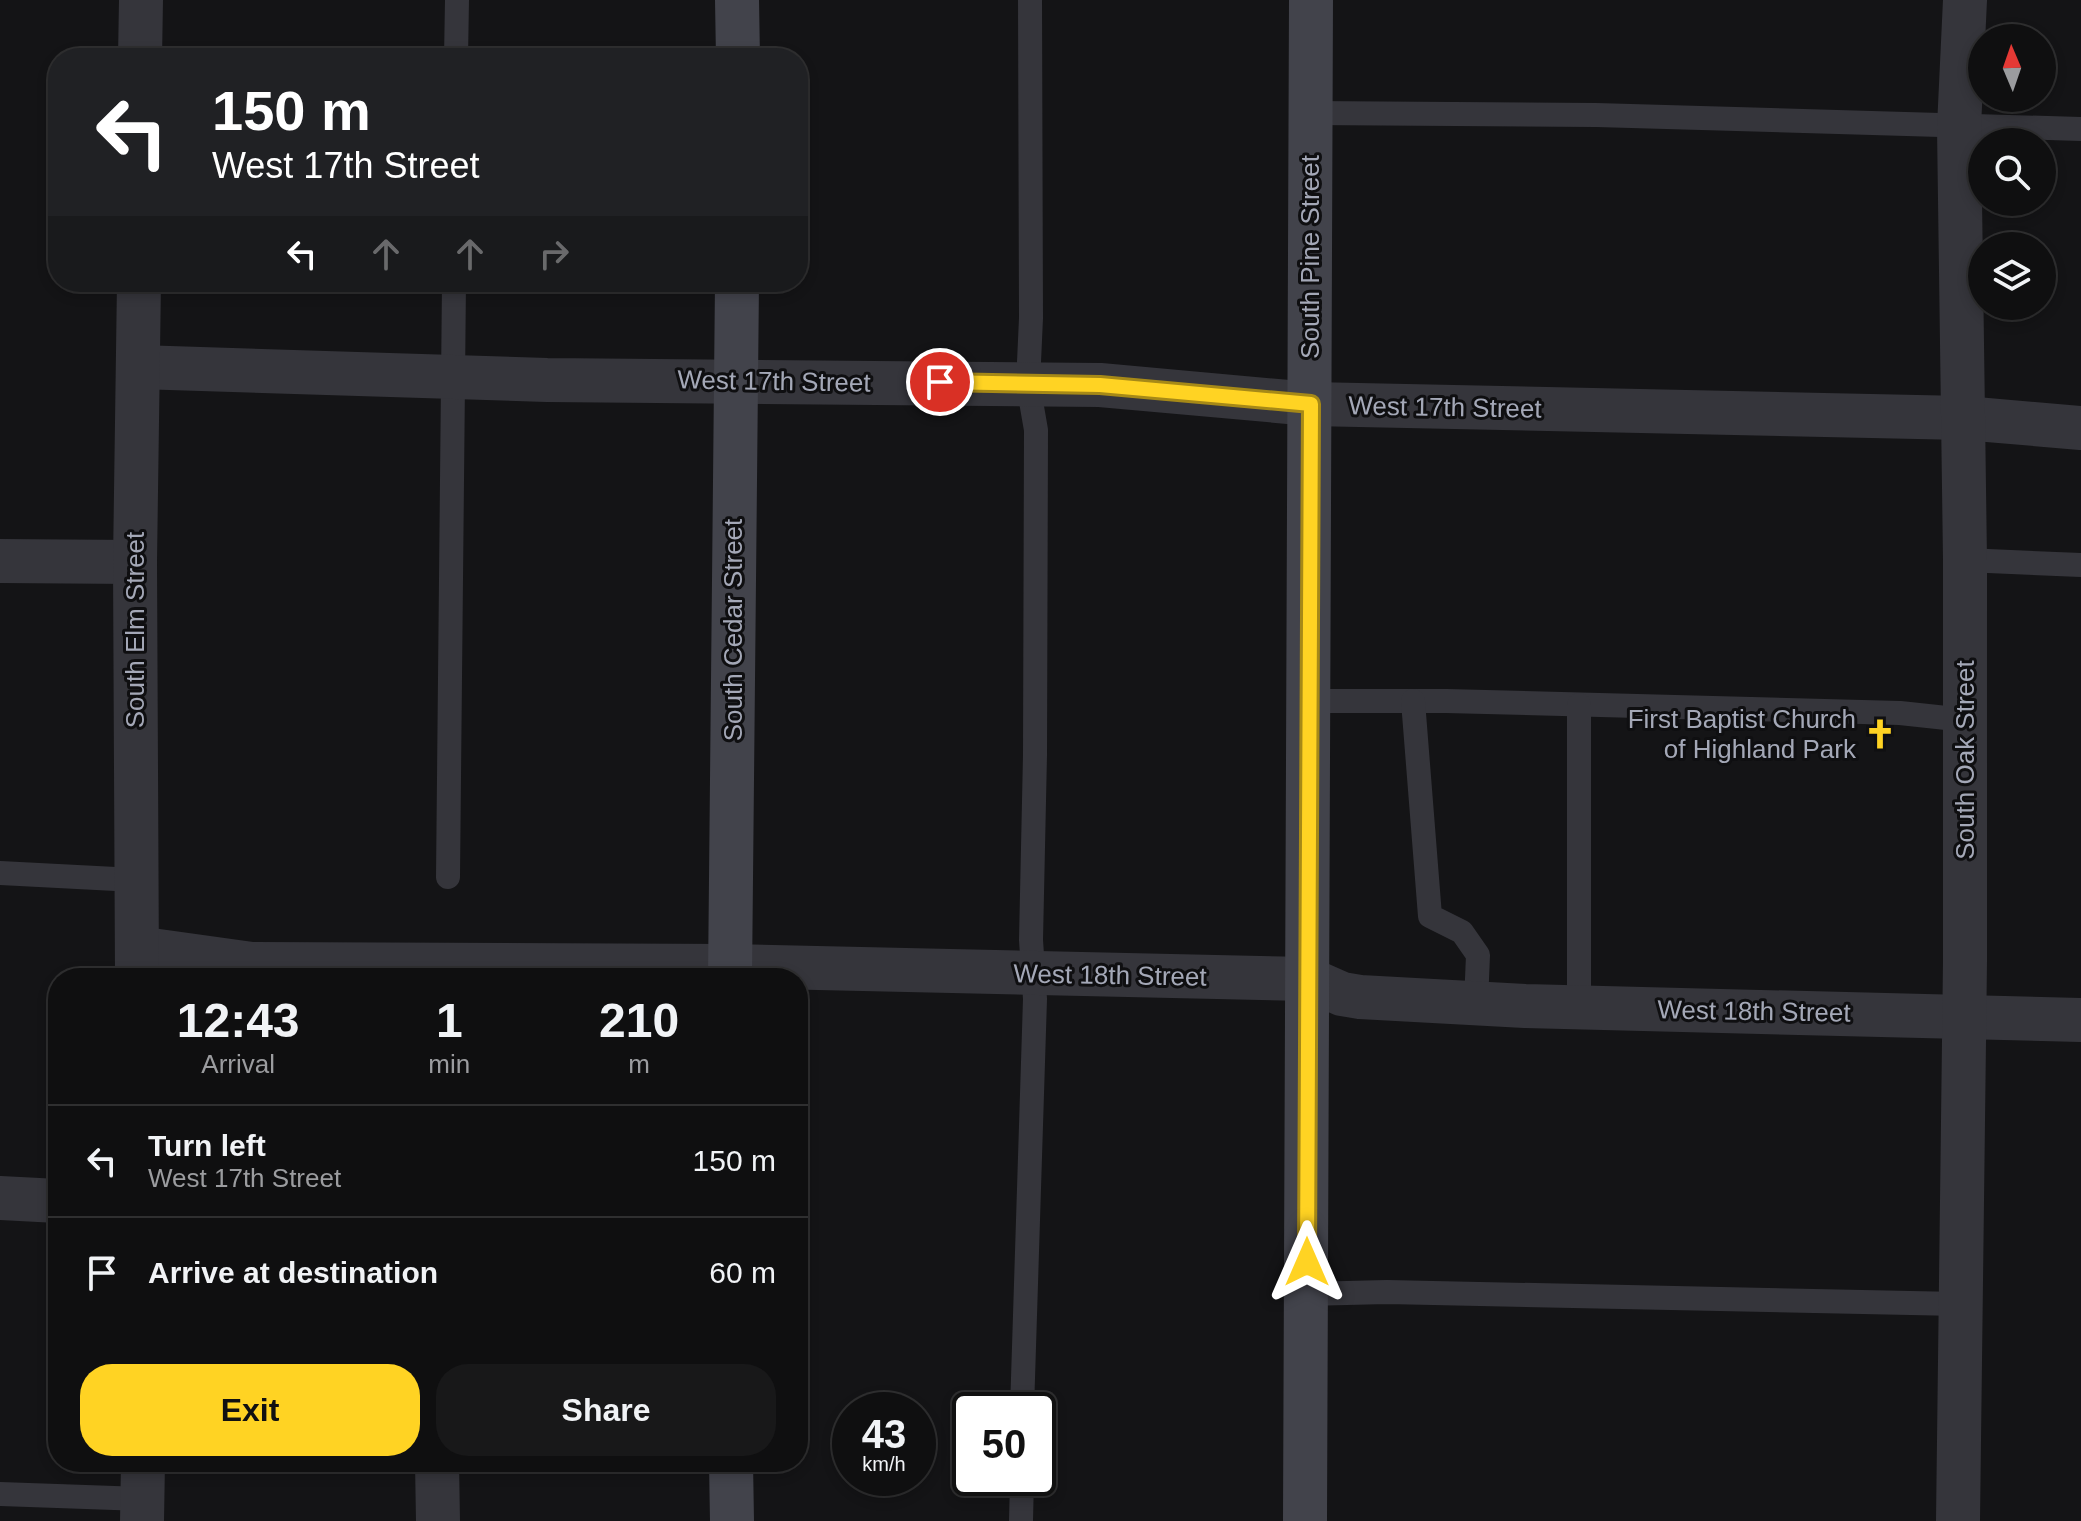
<!DOCTYPE html>
<html lang="en">
<head>
<meta charset="utf-8">
<style>
	:root { --surface:#0f0f10; --page:#181819; --text:#f1f3f6; --muted:#9b9c9f; --line:#2f2f30; --accent:#ffd323 }
	body { margin:0; font-family:Arial,sans-serif; background:var(--page); color:var(--text); height:100vh; display:flex; flex-direction:column; font-size:30px; white-space:nowrap }
	* { box-sizing:border-box; margin:0 }
	p { font-size:26px; color:var(--muted) }
	.icon { flex:none; width:44px; height:44px; fill:none; stroke:currentColor; stroke-width:2; stroke-linecap:round; stroke-linejoin:round }
	.map { position:relative; flex:1; overflow:hidden }
	.drawer { position:absolute; left:48px; top:968px; width:760px; height:504px; display:flex; flex-direction:column; background:var(--surface); border-radius:32px; box-shadow:0 4px 12px #0003,0 0 0 2px var(--line) }
	.drawer>* { flex:none }
	.guide { position:absolute; left:48px; top:48px; width:760px; height:244px; border-radius:32px; box-shadow:0 4px 12px #0003,0 0 0 2px var(--line); background:#202124; color:#fff; overflow:hidden }
	.needle { width:52px; rotate:358deg }
	.tools { position:absolute; left:1968px; top:24px; display:grid; gap:16px }
	.tools a { display:grid; place-items:center; width:88px; height:88px; border-radius:50%; background:var(--surface); box-shadow:0 4px 12px #0003,0 0 0 2px var(--line); font-size:40px }
	.speed { position:absolute; left:832px; top:1392px; display:flex; gap:16px; font-size:40px; font-weight:700; text-align:center }
	.speed>* { display:grid; place-content:center; width:104px; height:104px; border-radius:50%; background:var(--surface); box-shadow:0 4px 12px #0003,0 0 0 2px var(--line); line-height:1 }
	.speed small { font-size:20px; font-weight:400 }
	.speed .limit { border:4px solid #111; border-radius:12px; background:#fff; color:#111 }
	.pin { position:absolute; display:grid; place-items:center; width:68px; height:68px; color:#fff; margin:-34px; border:4px solid #fff; border-radius:50%; box-shadow:0 2px 8px #0007 }
	.me { position:absolute; width:88px; margin:-44px; rotate:0deg; stroke-linejoin:round; filter:drop-shadow(0 0 6px #0008) }
	.turn { display:flex; align-items:center; gap:28px; height:168px; padding:0 32px; font-size:36px }
	.turn .icon { width:104px; height:104px; stroke-width:2.5 }
	.turn b { display:block; font-size:56px; line-height:68px }
	.lanes { display:flex; align-items:center; height:76px; padding:0 32px; background:#0003; justify-content:center; gap:40px; direction:ltr }
	.lanes .off { opacity:.35 }
	.eta { display:flex; justify-content:space-evenly; align-items:center; height:136px; text-align:center }
	.eta b { font-size:48px; font-weight:700; line-height:56px }
	.cta { display:flex; gap:16px; margin-top:auto; padding:16px 32px }
	.cta a { flex:1; height:92px; border-radius:32px; background:var(--accent); color:#111; font-size:32px; font-weight:700; line-height:92px; text-align:center }
	.cta a+a { background:var(--page); color:var(--text) }
	ul { padding:0; list-style:none }
	li { display:flex; align-items:center; gap:24px; height:112px; padding:0 32px; border-top:2px solid var(--line) }
	li div { flex:1 }
	li b { display:block; font-size:30px }
	li em { font-style:normal }
	.map>svg:first-child { display:block }
	.lines { fill:none; stroke-linecap:round; stroke-linejoin:round }
	.service { stroke:#35353b; stroke-width:24 }
	.minor { stroke:#35353b; stroke-width:44 }
	.secondary { stroke:#42434b; stroke-width:44 }
	.route-casing { stroke:#a68917; stroke-width:20 }
	.route { stroke:#ffd323; stroke-width:14 }
	.labels { text-anchor:middle; dominant-baseline:central; stroke-width:6; stroke-linejoin:round; paint-order:stroke }
	.street-label { font-size:26px; fill:#a4a8b7; stroke:#0f0f11 }
	.poi-label { font-size:26px; fill:#a4a8b7; stroke:#0f0f11; text-anchor:end }
</style>
</head>
<body>
<div class="map">
<svg width="2081" height="1521" viewBox="0 0 2081 1521">
	<rect width="100%" height="100%" fill="#141416"/>
	<g class="lines">
		<g class="service">
			<path d="M456,58L457,0"/>
			<path d="M1310,113L1596,115L2081,129"/>
			<path d="M1965,560L2081,565"/>
			<path d="M1309,701H1446L1900,713L1965,720"/>
			<path d="M1413,701L1430,916L1462,932L1478,955L1476,1003"/>
			<path d="M0,873L135,880"/>
			<path d="M448,877L454,282"/>
			<path d="M1579,1007V705"/>
			<path d="M1306,1294L1387,1292L1959,1304"/>
			<path d="M1022,1410L1035,999L1031,940L1035,755L1036,430L1028,384L1031,318L1030,0"/>
			<path d="M0,1494L143,1499"/>
			<path d="M1021,1521L1022,1478"/>
		</g>
		<g class="minor">
			<path d="M140,58L141,0"/>
			<path d="M138,367L547,380L1100,385L1311,404L1964,418L2081,428"/>
			<path d="M0,561L135,562"/>
			<path d="M137,948L252,964L730,966L1308,979L1342,994L1360,997L1525,1006L2081,1020"/>
			<path d="M137,976L135,562L139,282"/>
			<path d="M0,1198L58,1201"/>
			<path d="M437,1462L438,1521"/>
			<path d="M142,1521L143,1462"/>
			<path d="M1958,1521L1965,961V560L1959,127L1965,0"/>
		</g>
		<g class="secondary">
			<path d="M737,0L738,58"/>
			<path d="M730,978L737,282"/>
			<path d="M731,1462L732,1521"/>
			<path d="M1305,1521L1311,0"/>
		</g>
	</g>
	<g class="lines">
		<g class="route-casing">
			<path id="route" d="M940,382L1100,385L1311,404L1307,1262"/>
		</g>
		<use href="#route" class="route"/>
	</g>
	<defs>
		<g id="church-bare" transform="scale(2.4)"><path d="M-1.2-6h2.4v3.5h3.3v2.4h-3.3V6h-2.4V-.1h-3.3v-2.4h3.3Z" fill="#ffd323" stroke="#0f0f11" stroke-width="2.5" paint-order="stroke"/></g>
	</defs>
	<g fill-rule="evenodd">
		<use href="#church-bare" x="1880" y="734"/>
	</g>
	<g class="labels">
		<g class="street-label">
			<text transform="translate(1310 257) rotate(-90)">South Pine Street</text>
			<text transform="translate(774 381) rotate(1)">West 17th Street</text>
			<text transform="translate(1445 407) rotate(1)">West 17th Street</text>
			<text transform="translate(135 630) rotate(-90)">South Elm Street</text>
			<text transform="translate(733 630) rotate(-90)">South Cedar Street</text>
			<text transform="translate(1965 760) rotate(-90)">South Oak Street</text>
			<text transform="translate(1110 975) rotate(1)">West 18th Street</text>
			<text transform="translate(1754 1011) rotate(1)">West 18th Street</text>
		</g>
		<g class="poi-label">
			<text x="1856" y="719">First Baptist Church<tspan x="1856" dy="30">of Highland Park</tspan></text>
		</g>
	</g>
</svg>
<div class="tools">
<a><svg class="needle" viewBox="-14 -14 28 28"><path d="M0-13l5 13h-10z" fill="#e53935"/><path d="M0 13l5-13h-10z" fill="#9b9c9f"/></svg></a>
<a><svg class="icon" aria-label="search" viewBox="0 0 24 24"><circle cx="10" cy="10" r="6"/><path d="M15 15l6 6"/></svg></a>
<a><svg class="icon" aria-label="layers" viewBox="0 0 24 24"><path d="M12 4l9 5-9 5-9-5zM3 14l9 5 9-5"/></svg></a>
</div>
<div class="speed"><div>43<small>km/h</small></div><div class="limit">50</div></div>
<div class="pin" style="left:940px;top:382px;background:#d93025"><svg class="icon" aria-label="arrive" viewBox="0 0 24 24"><path d="M6 21V4h12l-3 4 3 4H6"/></svg></div>
<svg class="me" style="left:1307px;top:1262px" viewBox="-20 -20 40 40"><path d="M0-17L14 15 0 8-14 15z" fill="#ffd323" stroke="#fff" stroke-width="4"/></svg>
<div class="guide">
<div class="turn"><svg class="icon" aria-label="left" viewBox="0 0 24 24"><path d="M17 20v-9H6M10 6l-5 5 5 5"/></svg><div><b>150 m</b>West 17th Street</div></div>
<div class="lanes"><svg class="icon" aria-label="left" viewBox="0 0 24 24"><path d="M17 20v-9H6M10 6l-5 5 5 5"/></svg><svg class="icon off" aria-label="ahead" viewBox="0 0 24 24"><path d="M12 20V5M6 11l6-6 6 6"/></svg><svg class="icon off" aria-label="ahead" viewBox="0 0 24 24"><path d="M12 20V5M6 11l6-6 6 6"/></svg><svg class="icon off" aria-label="right" viewBox="0 0 24 24"><path d="M7 20v-9h11M14 6l5 5-5 5"/></svg></div>
</div>
<section class="drawer">
<div class="eta">
<div><b>12:43</b><p>Arrival</p></div>
<div><b>1</b><p>min</p></div>
<div><b>210</b><p>m</p></div>
</div>
<ul>
<li><svg class="icon" aria-label="left" viewBox="0 0 24 24"><path d="M17 20v-9H6M10 6l-5 5 5 5"/></svg><div><b>Turn left</b><p>West 17th Street</p></div><em>150 m</em></li>
<li><svg class="icon" aria-label="arrive" viewBox="0 0 24 24"><path d="M6 21V4h12l-3 4 3 4H6"/></svg><div><b>Arrive at destination</b></div><em>60 m</em></li>
</ul>
<div class="cta"><a>Exit</a><a>Share</a></div>
</section>
</div>
</body>
</html>
